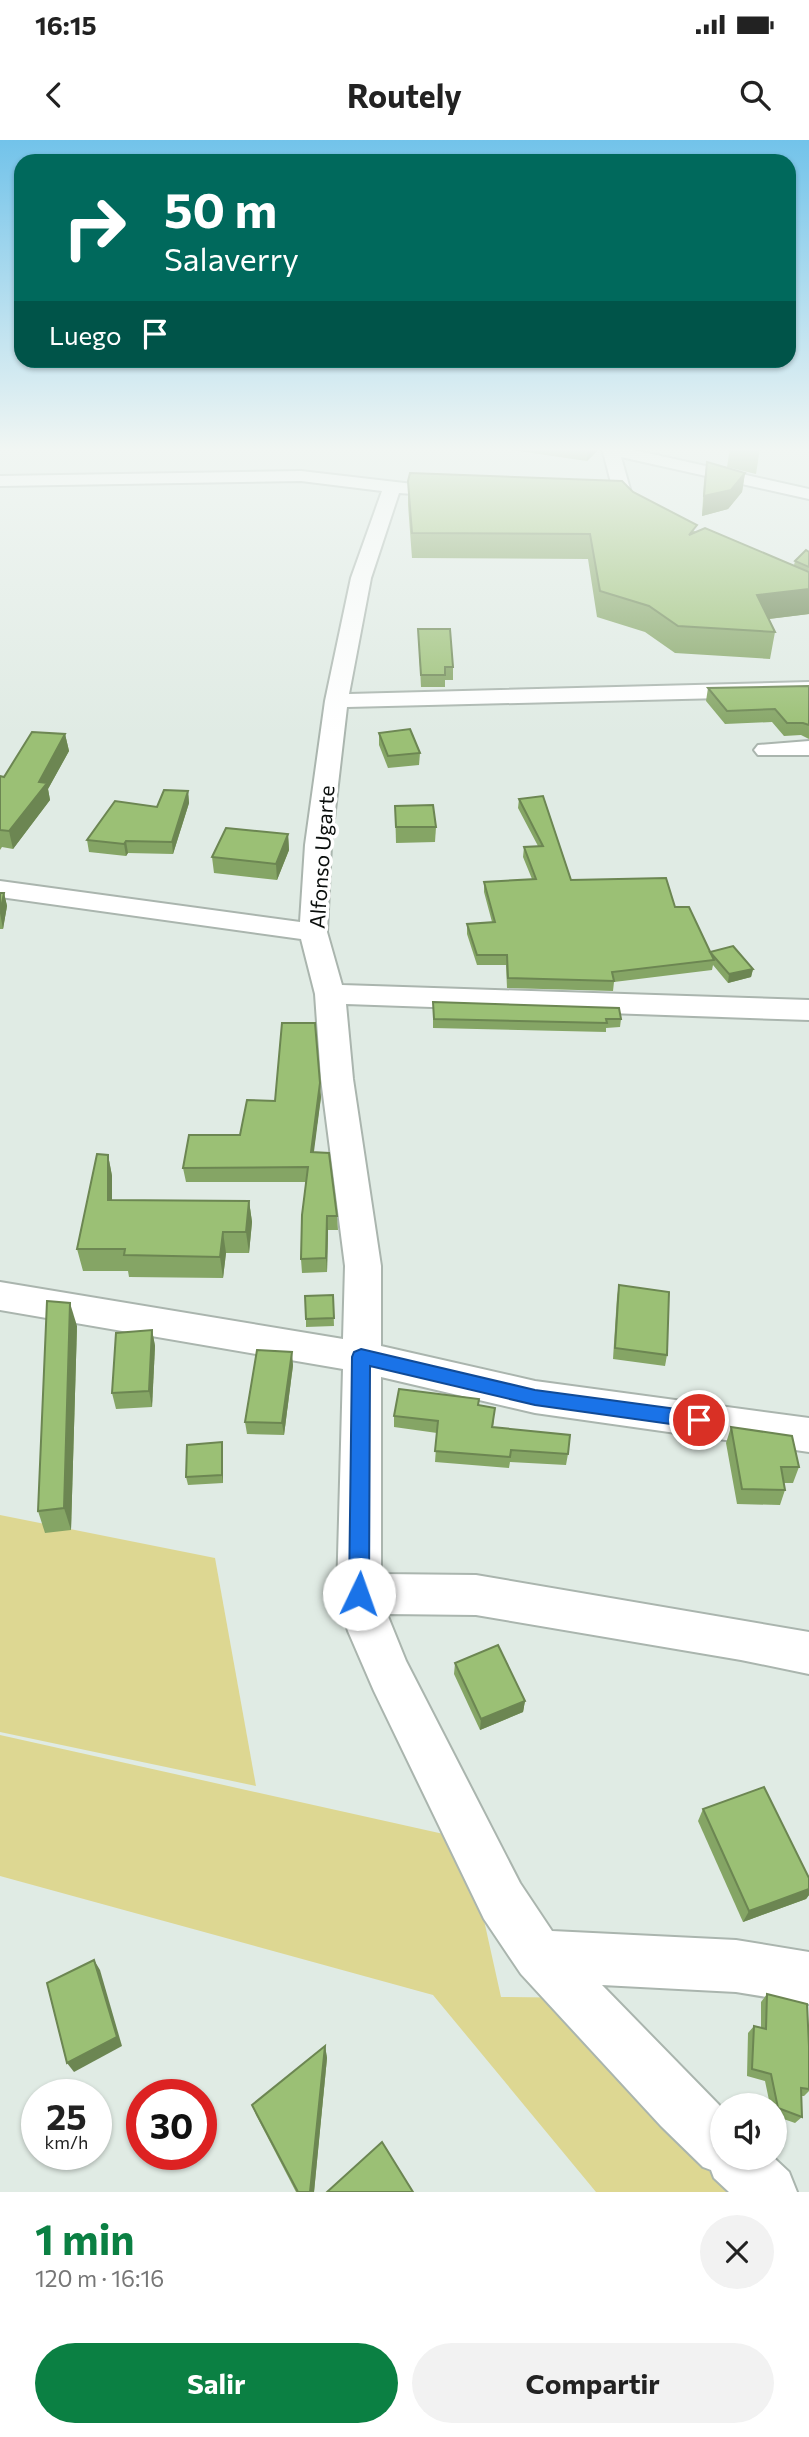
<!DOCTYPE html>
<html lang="es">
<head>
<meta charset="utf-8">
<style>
	:root { --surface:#fff; --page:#f2f2f2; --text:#222; --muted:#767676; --accent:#0b8043 }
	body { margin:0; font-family:Commissioner,sans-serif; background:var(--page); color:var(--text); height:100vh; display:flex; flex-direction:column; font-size:26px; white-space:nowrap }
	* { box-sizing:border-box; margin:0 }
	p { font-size:23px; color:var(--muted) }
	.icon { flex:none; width:38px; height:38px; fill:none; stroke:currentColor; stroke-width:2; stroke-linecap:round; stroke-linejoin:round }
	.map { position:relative; height:2052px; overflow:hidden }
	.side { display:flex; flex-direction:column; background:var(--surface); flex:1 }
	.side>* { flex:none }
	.top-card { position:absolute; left:14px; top:14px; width:782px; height:214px; border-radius:21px; box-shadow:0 2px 5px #0004; background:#00695c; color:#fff; overflow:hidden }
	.buttons { position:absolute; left:710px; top:1953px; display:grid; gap:14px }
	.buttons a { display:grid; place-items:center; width:77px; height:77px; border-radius:50%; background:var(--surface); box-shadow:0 2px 5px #0004; font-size:35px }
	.speed { position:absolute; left:21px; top:1939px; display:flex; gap:14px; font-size:35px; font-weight:700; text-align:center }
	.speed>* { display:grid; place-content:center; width:91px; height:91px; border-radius:50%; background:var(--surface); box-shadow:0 2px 5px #0004; line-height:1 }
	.speed small { font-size:18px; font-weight:400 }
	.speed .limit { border:10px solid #d22; background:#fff; color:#111 }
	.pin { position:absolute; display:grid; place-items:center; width:60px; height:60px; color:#fff; margin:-30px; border:4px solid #fff; border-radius:50%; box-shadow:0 2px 7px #0007 }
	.me { position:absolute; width:77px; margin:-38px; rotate:3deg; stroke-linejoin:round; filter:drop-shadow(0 0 5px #0008) }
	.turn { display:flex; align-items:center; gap:24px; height:147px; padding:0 35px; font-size:32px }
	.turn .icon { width:91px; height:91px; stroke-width:2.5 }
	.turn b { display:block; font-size:49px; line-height:60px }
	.then { display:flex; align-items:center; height:66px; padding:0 35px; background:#0003; gap:14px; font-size:26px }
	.round { display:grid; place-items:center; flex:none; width:74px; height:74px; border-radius:37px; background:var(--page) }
	.overview { display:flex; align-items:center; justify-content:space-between; height:119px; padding:0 35px }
	h1 { font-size:42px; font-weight:700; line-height:52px; color:var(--accent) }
	.action { display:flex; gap:14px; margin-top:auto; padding:14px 35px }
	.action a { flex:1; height:80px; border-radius:42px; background:var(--accent); color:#fff; font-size:28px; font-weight:700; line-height:80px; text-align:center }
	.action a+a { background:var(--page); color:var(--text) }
	.status { display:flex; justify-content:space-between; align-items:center; height:49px; padding:0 35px; background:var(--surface); direction:ltr }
	.status svg { height:19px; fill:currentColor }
	header { display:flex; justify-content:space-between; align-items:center; height:91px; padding:0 35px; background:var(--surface); font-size:32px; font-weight:700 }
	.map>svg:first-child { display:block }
	.green { fill:#ddd792 }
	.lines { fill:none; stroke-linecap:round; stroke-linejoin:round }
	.minor-casing { stroke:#aab5ae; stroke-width:4 }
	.minor { fill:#fff; fill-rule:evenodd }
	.wall { fill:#85a565 }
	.shaded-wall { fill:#6c8652 }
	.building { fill:#9bc075; stroke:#6c8652; stroke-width:2 }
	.route { fill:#1a73e8; stroke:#114b97; stroke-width:2 }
	.labels { text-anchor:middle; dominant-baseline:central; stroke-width:7; stroke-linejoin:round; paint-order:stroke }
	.street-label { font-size:21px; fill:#0b0f0d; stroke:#fff }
</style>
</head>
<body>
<div class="status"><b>16:15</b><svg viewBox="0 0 49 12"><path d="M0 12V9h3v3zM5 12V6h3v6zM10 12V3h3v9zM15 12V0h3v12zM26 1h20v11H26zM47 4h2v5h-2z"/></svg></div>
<header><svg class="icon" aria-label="back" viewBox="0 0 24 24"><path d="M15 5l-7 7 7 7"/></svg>Routely<svg class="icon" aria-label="search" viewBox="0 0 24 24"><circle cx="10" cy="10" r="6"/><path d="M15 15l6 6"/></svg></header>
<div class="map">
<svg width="809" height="2052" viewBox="0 0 809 2052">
	<rect width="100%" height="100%" fill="#e0ebe4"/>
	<g class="green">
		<path d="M0,1375L215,1418L256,1646L0,1592Z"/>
		<path d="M0,1595L466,1699L501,1857L592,1858L723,2018H751L785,2052H596L433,1855L0,1736Z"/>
	</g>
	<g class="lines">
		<g class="minor-casing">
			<g id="minor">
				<path d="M602,308H625L809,349V359L621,317L632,356L654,374L651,378H639L615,358Z"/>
				<path d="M301,331L413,344L422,349L413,354L399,353L371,438L349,554L809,542V556L347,567L331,705L327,792L342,845L809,860V880L346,864L353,939L381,1126V1206L535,1241L809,1278V1312L535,1273L381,1237V1434L476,1435L809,1492V1534L741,1520L476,1475L387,1474L406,1521L520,1743L552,1791L736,1800L809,1812V1864L736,1852L602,1845L723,1969V2018H774L789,2032L797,2052H729L714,2038L711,2030L703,2027L661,1986L521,1834L484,1779L374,1551L348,1491L337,1454L343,1229L0,1170V1142L343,1199L345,1126L321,939L315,854L301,799L0,757V741L300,782L305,705L325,561L351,438L382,351L301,341L0,346V336Z"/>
				<path d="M809,601V615H758L754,610L758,605Z"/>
			</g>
		</g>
		<use href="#minor" class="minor"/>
	</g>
	<g class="wall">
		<path d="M497,308H600L587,321Z"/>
		<path d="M730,308H760L756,334L727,327Z"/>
		<path d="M707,322L745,333L742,352L728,369L702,376L704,341Z"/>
		<path d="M408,341L633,352L696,392L794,425L795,421L809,412V474L769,479L775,492L770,519L675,513L645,492L597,477L588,419L412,418L408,365Z"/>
		<path d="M418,489L453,527V540H445V547H421Z"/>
		<path d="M809,546V599L801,595L784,596L772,582L725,584L706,561L708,548Z"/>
		<path d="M379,593L420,613L419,625L388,628L379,605Z"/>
		<path d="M65,594L69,611L48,649L50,660L13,709L2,707L0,710V636L4,637Z"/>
		<path d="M188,651L189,663L173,714L128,713L126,716L89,712L87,700Z"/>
		<path d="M519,659L571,740L675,767L710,813L753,829L751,837L728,843L713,825L712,830L614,842L613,851L507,848L506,825H477L467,794V784L492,782L484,752V742L532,739L523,717L524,707L538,706L518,668Z"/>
		<path d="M395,666L436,687L435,702L396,703Z"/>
		<path d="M288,694L289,710L277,740L214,733L212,717Z"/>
		<path d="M0,753H4L7,766L3,789H0Z"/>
		<path d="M433,862L621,879L620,887L606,888V892L433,888Z"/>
		<path d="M321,957L313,1013L337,1076L338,1090H328L327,1132L302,1133L301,1119L306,1042H186L183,1028L240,995Z"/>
		<path d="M108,1015L112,1036V1060L249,1061L252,1082L249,1113H226L223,1138L129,1137L128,1131H83L77,1109Z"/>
		<path d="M619,1145L667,1215L665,1226L613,1219L617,1157Z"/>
		<path d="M333,1155L334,1186L306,1187V1179Z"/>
		<path d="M77,1186L71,1390L45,1393L38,1371Z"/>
		<path d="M152,1190L155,1206L152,1267L116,1269L112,1253Z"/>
		<path d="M293,1225L284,1295L247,1294L245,1282Z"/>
		<path d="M478,1265L494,1279L493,1287L568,1314L566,1325L510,1322L509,1328L435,1322L437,1293L394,1287V1276Z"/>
		<path d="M731,1287L799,1327L793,1343H784L785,1350L780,1365L737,1364L726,1303Z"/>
		<path d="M223,1310V1343L188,1345L186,1337Z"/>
		<path d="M455,1523L525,1561L523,1572L480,1590L454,1534Z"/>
		<path d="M703,1669L809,1738V1755L806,1759L743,1782L698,1681Z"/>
		<path d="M767,1854L809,1906V1951L804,1956H801L802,1977L795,1983L775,1976V1965H770L765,1941L747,1936L748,1893L754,1886L761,1887V1862Z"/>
		<path d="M325,1906L327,1918L314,2052H296L256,1975L252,1965Z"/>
	</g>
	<g class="shaded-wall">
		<path d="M588,308H600L587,321Z"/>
		<path d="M745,333L742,352L728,369L702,376L704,356Z"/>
		<path d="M809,449V474L752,481L757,455Z"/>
		<path d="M65,594L69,611L48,649L50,660L13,709L9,691L39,642Z"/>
		<path d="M188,651L189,663L173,714L172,702Z"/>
		<path d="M288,694L289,710L277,740L276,724Z"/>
		<path d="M126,701L128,713L126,716L124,704Z"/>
		<path d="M4,753L7,766L3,789L0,773Z"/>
		<path d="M753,829L751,837L728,843L729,834Z"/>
		<path d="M320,943L321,957L312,1027L311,1012Z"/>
		<path d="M108,1015L112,1036V1081L108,1060Z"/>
		<path d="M249,1061L252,1082L249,1113L246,1092Z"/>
		<path d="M327,1076L328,1090L327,1132L326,1118Z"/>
		<path d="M223,1092L226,1113L223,1138L220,1117Z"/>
		<path d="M70,1163L77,1186L71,1390L64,1368Z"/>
		<path d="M152,1190L155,1206L152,1267L149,1251Z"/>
		<path d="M292,1212L293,1225L284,1295L282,1283Z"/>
		<path d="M222,1302L223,1310V1343L222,1335Z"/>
		<path d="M525,1561L523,1572L480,1590L481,1579Z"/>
		<path d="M809,1749V1755L806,1759L743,1782L749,1771Z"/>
		<path d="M94,1820L100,1830L122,1906L74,1932L67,1923Z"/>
		<path d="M325,1906L327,1918L314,2052H310Z"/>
	</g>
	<g class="building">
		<path d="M707,322L745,333L731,350L704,356Z"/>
		<path d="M410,333L622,341L633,352L697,385L689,395L705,388L809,432V449L757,455L775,492L678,486L649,466L600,451L590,394L412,393L408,341Z"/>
		<path d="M806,410L809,412V427L795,421Z"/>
		<path d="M418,489H450L453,527H445V535H421Z"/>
		<path d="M809,546V585L803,583H787L775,569L727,571L708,548Z"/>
		<path d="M410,589L420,613L388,616L379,593Z"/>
		<path d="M32,592L65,594L39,642L47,643L9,691L0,690V636L4,637Z"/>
		<path d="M164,650L188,651L172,702L126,701L124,704L87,700L115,661L157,667Z"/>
		<path d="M543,656L571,740L666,738L675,767H689L714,820L612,832L614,841L508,838L507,815H477L467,784L495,782L484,742L536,739L524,707L543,706L519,659Z"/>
		<path d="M433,665L436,687H396L395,666Z"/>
		<path d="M226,688L288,694L276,724L212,717Z"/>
		<path d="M0,753H4L0,773Z"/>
		<path d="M733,806L753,829L729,834L710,812Z"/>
		<path d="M433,862L619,868L621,879H606L607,883L434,879Z"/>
		<path d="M282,883H315L320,943L311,1012L329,1013L337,1076H327L326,1118L301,1119L302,1075L308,1027L183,1028L189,995H240L247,960L275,961Z"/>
		<path d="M97,1014L108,1015V1060L249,1061L246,1092H223L220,1117L124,1115L125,1109H77Z"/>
		<path d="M619,1145L669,1152L667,1215L615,1208Z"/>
		<path d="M333,1155L334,1178L306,1179L305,1156Z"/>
		<path d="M47,1161L70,1163L64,1368L38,1371Z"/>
		<path d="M152,1190L149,1251L112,1253L116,1193Z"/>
		<path d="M257,1210L292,1212L282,1283L245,1282Z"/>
		<path d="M399,1249L479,1259L478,1265L495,1268L492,1287L570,1295L568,1314L511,1310L510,1317L435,1311L438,1281L394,1276Z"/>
		<path d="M731,1287L792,1296L799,1327H781L785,1350L742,1349Z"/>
		<path d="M222,1302V1335L186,1337L187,1305Z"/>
		<path d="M498,1505L525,1561L481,1579L455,1523Z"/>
		<path d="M764,1647L809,1738V1749L749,1771L703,1669Z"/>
		<path d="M94,1820L117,1897L67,1923L47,1843Z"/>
		<path d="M767,1854L807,1864L809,1906V1949L801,1948L802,1977L778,1968L771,1934L752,1929L754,1886L766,1889Z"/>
		<path d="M325,1906L310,2052H298L252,1965Z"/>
		<path d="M382,2002L413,2052H327Z"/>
	</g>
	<linearGradient id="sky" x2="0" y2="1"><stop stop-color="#72c3ea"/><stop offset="0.52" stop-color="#f1f6f3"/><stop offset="1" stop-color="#f1f6f3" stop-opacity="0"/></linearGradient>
	<rect width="809" height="595" fill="url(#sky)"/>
	<path class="route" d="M361,1209L535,1250L699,1272L705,1275L708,1280L705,1286L699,1288L535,1265L370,1226L369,1454L366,1461L359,1464L352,1461L349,1454L352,1217L354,1212Z"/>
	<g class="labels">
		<g class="street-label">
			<text transform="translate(321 717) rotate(-86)">Alfonso Ugarte</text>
		</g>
	</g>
</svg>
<div class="buttons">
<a><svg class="icon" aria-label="sound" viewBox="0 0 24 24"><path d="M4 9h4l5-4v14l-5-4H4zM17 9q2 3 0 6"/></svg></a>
</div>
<div class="speed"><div>25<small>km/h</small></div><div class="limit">30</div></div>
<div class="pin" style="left:699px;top:1280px;background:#d93025"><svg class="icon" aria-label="arrive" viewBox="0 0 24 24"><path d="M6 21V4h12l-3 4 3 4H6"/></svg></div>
<svg class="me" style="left:359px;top:1454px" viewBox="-20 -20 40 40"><circle r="19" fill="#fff"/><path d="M0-13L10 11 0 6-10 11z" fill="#1a73e8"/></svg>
<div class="top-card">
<div class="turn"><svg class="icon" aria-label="right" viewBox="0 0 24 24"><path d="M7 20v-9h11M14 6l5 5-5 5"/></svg><div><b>50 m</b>Salaverry</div></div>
<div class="then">Luego<svg class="icon" aria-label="arrive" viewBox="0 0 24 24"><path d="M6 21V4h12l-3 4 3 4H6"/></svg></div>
</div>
</div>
<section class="side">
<div class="overview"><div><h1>1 min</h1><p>120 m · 16:16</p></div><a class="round"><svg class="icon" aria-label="close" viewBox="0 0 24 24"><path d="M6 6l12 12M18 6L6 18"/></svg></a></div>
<div class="action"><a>Salir</a><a>Compartir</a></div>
</section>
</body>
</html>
